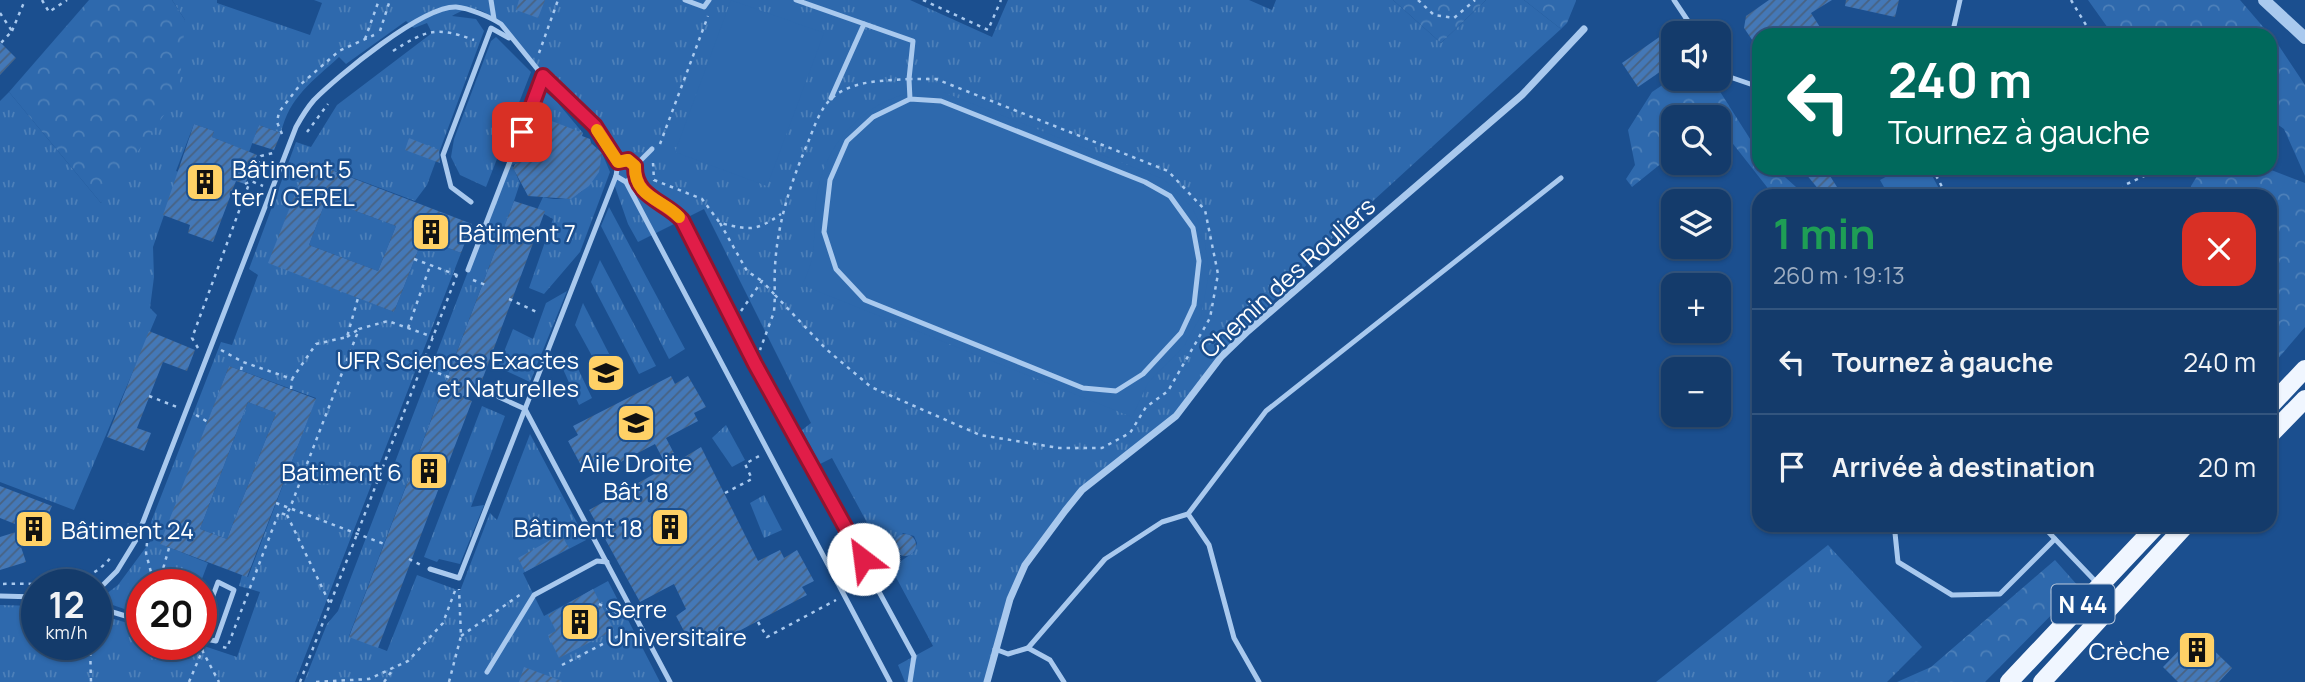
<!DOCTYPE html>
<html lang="fr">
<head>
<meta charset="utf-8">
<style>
	:root { --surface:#143b6b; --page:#214673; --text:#f1f3f6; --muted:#9dadc1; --line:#33557e }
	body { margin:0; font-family:Manrope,sans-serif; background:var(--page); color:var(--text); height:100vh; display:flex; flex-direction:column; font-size:26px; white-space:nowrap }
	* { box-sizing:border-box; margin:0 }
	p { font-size:23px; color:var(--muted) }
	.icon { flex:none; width:38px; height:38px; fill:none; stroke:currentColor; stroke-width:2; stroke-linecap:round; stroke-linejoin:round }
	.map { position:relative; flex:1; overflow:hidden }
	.drawer { position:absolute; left:1752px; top:189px; width:525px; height:343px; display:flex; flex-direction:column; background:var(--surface); border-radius:21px; box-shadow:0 2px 5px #0004,0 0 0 2px var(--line) }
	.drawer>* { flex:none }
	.hud { position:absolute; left:1752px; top:28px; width:525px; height:147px; border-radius:21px; box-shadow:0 2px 5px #0004,0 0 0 2px var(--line); background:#00695c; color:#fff; overflow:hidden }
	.buttons { position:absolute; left:1661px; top:21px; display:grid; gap:14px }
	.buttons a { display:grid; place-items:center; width:70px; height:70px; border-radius:14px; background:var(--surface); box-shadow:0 2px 5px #0004,0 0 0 2px var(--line); font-size:35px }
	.speed { position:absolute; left:21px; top:569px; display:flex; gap:14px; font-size:35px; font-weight:700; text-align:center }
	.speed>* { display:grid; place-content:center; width:91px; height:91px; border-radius:50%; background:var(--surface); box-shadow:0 2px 5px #0004,0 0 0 2px var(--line); line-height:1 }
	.speed small { font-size:18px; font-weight:400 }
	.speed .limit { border:10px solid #d22; background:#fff; color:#111 }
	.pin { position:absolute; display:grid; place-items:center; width:60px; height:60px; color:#fff; margin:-30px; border-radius:14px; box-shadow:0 4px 10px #0006 }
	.me { position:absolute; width:77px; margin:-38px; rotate:330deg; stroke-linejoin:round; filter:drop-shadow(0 0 5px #0008) }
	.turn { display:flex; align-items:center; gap:24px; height:147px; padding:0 21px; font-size:32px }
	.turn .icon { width:91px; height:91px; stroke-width:2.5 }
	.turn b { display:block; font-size:49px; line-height:60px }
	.round { display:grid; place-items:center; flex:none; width:74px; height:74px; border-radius:21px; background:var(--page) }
	.headline { display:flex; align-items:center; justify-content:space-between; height:119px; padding:0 21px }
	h1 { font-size:42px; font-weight:700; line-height:52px; color:#1e9e55 }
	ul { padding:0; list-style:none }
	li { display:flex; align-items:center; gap:21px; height:105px; padding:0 21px; border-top:2px solid var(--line) }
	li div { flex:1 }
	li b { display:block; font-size:26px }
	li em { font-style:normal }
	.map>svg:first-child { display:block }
	.grass { fill:url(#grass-tufts) }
	.forest { fill:url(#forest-crowns) }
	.pitch { fill:#2e69ad }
	.building { fill:url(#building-hatch); fill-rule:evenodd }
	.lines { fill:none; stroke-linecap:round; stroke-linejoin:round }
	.path { stroke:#a9c9ee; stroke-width:2.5; stroke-dasharray:3.5 5; stroke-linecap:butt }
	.service { stroke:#a9c9ee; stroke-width:5 }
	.minor { stroke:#a9c9ee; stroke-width:7 }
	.tertiary { stroke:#a9c9ee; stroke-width:12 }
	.primary { stroke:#f0f6ff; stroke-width:18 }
	.route-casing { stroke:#92132f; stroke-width:18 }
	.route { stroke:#e11d48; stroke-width:12 }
	.slow { stroke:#f59e0b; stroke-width:12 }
	.labels { text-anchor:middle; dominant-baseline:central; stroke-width:5; stroke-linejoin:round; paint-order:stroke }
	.shield { fill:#1b4f8f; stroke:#bbcadd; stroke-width:2 }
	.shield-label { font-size:23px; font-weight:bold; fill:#fff }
	.poi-label { font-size:24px; fill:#fff; stroke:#1b4f8f; text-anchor:start }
	.street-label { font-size:24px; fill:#fff; stroke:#1b4f8f }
</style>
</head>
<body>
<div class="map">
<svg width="2305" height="682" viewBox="0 0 2305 682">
	<defs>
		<pattern id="grass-tufts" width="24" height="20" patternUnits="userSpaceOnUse" patternTransform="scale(1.75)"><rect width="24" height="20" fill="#2e69ad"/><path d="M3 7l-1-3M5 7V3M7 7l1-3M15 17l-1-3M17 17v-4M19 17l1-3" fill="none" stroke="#4d80b9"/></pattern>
		<pattern id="forest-crowns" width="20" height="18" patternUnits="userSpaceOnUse" patternTransform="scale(1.75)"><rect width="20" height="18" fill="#2e69ad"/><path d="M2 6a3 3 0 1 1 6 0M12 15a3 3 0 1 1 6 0" fill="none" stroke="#4d80b9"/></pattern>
		<pattern id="building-hatch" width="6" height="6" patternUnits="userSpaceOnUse" patternTransform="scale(1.75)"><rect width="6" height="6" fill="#4478b7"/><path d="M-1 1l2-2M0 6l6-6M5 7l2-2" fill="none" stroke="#486282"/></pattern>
	</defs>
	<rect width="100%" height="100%" fill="#1b4f8f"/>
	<g class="grass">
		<path d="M172,0H217V3L310,35L322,3L314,0H910L992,37L1008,0H1249L1272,10L1276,0H1393L1441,43L1486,0H1524L1561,29L1327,243L1221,357L1176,416L1082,490L1025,565L1010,599L990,682H905L898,665L933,646L891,568L914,552L917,543L914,536L903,533L884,554L832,458L820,464L802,430L811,423L704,209L638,242L628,224L613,181L620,168C598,140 507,22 482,11C471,6 462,10 452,16L476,19L484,31L427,185L415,201L308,161L269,262L394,312L423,238L461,253L295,682H0V605L37,606V644H96V614L142,627V644H198L237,657L260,592L239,586L242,575L248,577L316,398L229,366L161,544L208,563L200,584H142V615L98,600L118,585L152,539L151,522L221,342L232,345L258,275L249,269L296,142L311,147L337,105L432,33L427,23L414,28L406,21L346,64L339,57C313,81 289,97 281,133L259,125L249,152L212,137L214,131L194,124L176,171L179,172L153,247L154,277L150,308L157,315L74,510L0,482V101L9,92L101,203L185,20Z"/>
		<path d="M496,37L531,72L486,187L460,175L451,157L454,139L491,41Z"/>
		<path d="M539,86L557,102L583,133L529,164L527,160L512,165L520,183L514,201L349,636L387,651L417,575L460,591L490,513L497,520L530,434L586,540L523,573L544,616L608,581L660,682H304L327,624L338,611Z"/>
		<path d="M602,153L610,172L580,252L544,294L529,288L553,219L537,210L543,197C576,206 598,184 602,153Z"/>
		<path d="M326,200L396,226L378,271L309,245Z"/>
		<path d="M609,207L685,349L669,359L601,226Z"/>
		<path d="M600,260L656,366L639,374L591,282Z"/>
		<path d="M567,291L530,382L498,367L513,329L533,339L546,303Z"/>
		<path d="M583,303L622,379L609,387L575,325Z"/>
		<path d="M570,352L592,398L579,405L563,369Z"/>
		<path d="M248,402L276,413L227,539L200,529Z"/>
		<path d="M482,406L505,416L471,507L484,505L460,564L439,559L437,562L424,557Z"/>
		<path d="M726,425L745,460L732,467L712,438Z"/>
		<path d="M764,495L782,530L764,538L750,503Z"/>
		<path d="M1828,545L1922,647L1887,682H1656Z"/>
	</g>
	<g class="forest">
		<path d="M89,0H172L185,20L179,94L101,203L9,92Z"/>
		<path d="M1393,0H1486L1441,43Z"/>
		<path d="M1524,0H1576V1L1567,23L1561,29Z"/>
		<path d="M2088,0H2240L2277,43L2305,85V176L2284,129L2270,119V35H2113Z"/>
		<path d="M1673,78L1712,79L1759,153V168H1775L1806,196H1774L1719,126L1718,117H1673V154L1632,187L1626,179L1635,165L1628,130L1652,92Z"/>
		<path d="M2202,168H2266L2305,183V327L2270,368V196H2190L2191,186Z"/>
		<path d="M2055,560L2079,587L1985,682H1897L1931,667Z"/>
	</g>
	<g class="pitch">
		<path d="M731,0L824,33L767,186L675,152Z"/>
		<path d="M915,92H943L1163,179L1192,207L1204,234L1209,273L1201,316L1184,346L1148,383L1132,417L802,285C819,253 812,234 816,201C823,146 861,102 915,92Z"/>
		<path d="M1902,168H1928L1943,196H1889L1880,180Z"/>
	</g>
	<g class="building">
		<path d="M519,0H545L538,18L516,10Z"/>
		<path d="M1769,0H1832L1811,13L1825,35H1759V50L1744,28L1746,16Z"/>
		<path d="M1846,0H1899L1895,17L1845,6Z"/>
		<path d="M1668,31L1673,38V63L1638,87L1622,63Z"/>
		<path d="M0,42L16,58L0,75Z"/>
		<path d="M549,120L583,133L582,136L590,139L591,143L602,153L599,172L589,186L571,199L528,196L513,168L515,164L531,158Z"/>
		<path d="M194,124L214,131L212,137L257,155L245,184L236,181L213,242L188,233L190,225L163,215Z"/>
		<path d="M259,125L281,133L274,150L252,143Z"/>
		<path d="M409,138L439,150L440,163L405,150Z"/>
		<path d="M308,161L472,224L461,253L423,238L394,312L268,263ZM326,200L396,226L378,271L309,245Z"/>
		<path d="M1801,168H1825L1837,187L1824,196Z"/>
		<path d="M514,201L545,211L481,383L462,397L472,401L378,648L349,637Z"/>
		<path d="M149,331L195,350L187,371L163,362L137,428L151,433L144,451L107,437Z"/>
		<path d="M229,366L316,399L247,577L160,544ZM248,402L276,413L227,539L200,529Z"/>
		<path d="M671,376L675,384L688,376L706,407L694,413L698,421L666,438L678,461L701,447L758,561L780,550L784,558L797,550L814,581L802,587L807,595L707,648L703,640L692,646L676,616L686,609L674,584L640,602L589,510L667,467L655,444L598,474L594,466L584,471L568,441L578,435L573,426Z"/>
		<path d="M0,486L52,506L40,534L0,518Z"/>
		<path d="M16,532L26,562L0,570V537Z"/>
		<circle cx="905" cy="545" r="11"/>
		<path d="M561,534L569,548L525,572L518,558Z"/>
		<path d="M593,589L614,630L559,658L548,635L556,631L548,615Z"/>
		<path d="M2196,633L2232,668L2219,682H2178L2163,667Z"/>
		<path d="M524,667L562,681L561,682H519Z"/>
	</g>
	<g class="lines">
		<g class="path">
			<path d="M42,0L49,12L67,0"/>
			<path d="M923,0L988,30L1001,0"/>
			<path d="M1418,0L1434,15L1454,18L1475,0"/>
			<path d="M2071,0L2092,35"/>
			<path d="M0,13L12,31L1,43"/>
			<path d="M12,31L25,0"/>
			<path d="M380,31L390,0"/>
			<path d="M365,39L379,0"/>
			<path d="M393,51C426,30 436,26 474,40"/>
			<path d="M539,53L558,0"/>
			<path d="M909,79H936L1168,171L1205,210L1218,274L1210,318L1168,391L1146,407L1130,433L1102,448H1059L980,435L871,387L826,349L775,295C772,239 787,191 809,140C814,127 821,107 832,98C852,80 884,81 909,79Z"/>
			<path d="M307,132L328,104"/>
			<path d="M282,134L277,122L279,112L300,85L339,51L374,35"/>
			<path d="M660,144L708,16"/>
			<path d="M653,163L654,180L702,199L720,223C750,230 755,232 781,214"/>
			<path d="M1932,168L1947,196"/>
			<path d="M251,180L261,156L273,153"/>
			<path d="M245,184L251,181L263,186"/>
			<path d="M2115,196L2127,184L2161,168"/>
			<path d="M720,223L747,271L762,281"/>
			<path d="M414,259L457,275"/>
			<path d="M473,280L486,285"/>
			<path d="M509,299L539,313"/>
			<path d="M741,311L762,281L775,295L774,312L760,350"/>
			<path d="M408,328L430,266"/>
			<path d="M347,337L359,329"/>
			<path d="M198,348L192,338L249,184"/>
			<path d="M221,350L243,362L292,379L316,344L347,337L358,298"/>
			<path d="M422,367L451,378"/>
			<path d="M241,370L243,362"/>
			<path d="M474,386L489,393"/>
			<path d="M291,389L292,379"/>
			<path d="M149,396L177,407"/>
			<path d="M196,415L208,422"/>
			<path d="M725,493L752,479L745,464L759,456"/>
			<path d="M276,503L387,545"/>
			<path d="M287,515L330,604"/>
			<path d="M121,540L129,524"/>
			<path d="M147,543L146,553L154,584"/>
			<path d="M409,559L421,565"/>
			<path d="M880,569L896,553"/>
			<path d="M3,584C48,582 82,593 113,555"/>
			<path d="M164,584L161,576L169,548"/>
			<path d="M599,604L621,615"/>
			<path d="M758,622L767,637L836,600"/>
			<path d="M461,636L521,594"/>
			<path d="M90,644L91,682"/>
			<path d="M223,647L227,648L279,512L286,515L290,508L359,329L388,321L433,337"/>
			<path d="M202,650L219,682"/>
			<path d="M562,665L630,630"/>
			<path d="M189,682L203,649"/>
			<path d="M300,682L458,272"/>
			<path d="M316,682L369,679L408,661L443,623L456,588"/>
			<path d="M384,682L394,668"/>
			<path d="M449,682L461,636L459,589"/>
		</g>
		<g class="service">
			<path d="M491,0L494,19"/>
			<path d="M685,0L704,7L709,0"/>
			<path d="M796,0L913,41L909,79L910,99L873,117L847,141L830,180L824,232L836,269L865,300L1083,388L1116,391L1143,374L1181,333L1194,305L1199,261L1193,228L1170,196L1145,182L941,101L910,99"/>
			<path d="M1674,0L1696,33"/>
			<path d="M1952,35L1960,0"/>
			<path d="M1718,66L1724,75L1759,87"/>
			<path d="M831,98L864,24"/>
			<path d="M635,166L652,149"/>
			<path d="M635,175L650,200L670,207L682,220L755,364L914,656L910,682"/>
			<path d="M626,182L635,175V166L628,160L618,162L616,176L626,182L890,682"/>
			<path d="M471,202L451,187L443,155L491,28L509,38"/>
			<path d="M468,270L543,76"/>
			<path d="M499,397L525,409L670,682"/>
			<path d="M1188,514L1209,545L1234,638L1259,682"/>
			<path d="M2042,525L2055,539"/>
			<path d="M1895,533L1898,562L1952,595L2000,594L2055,539L2098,584"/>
			<path d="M430,569L459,578L616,176"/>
			<path d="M96,592L117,571L136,540L296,127C301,118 307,108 314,100C338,76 422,6 456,7C469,8 490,17 501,24L543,76L595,126L618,162"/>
			<path d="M0,596L37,597"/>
			<path d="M96,607L142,621"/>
			<path d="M201,628L218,582L234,590L216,641L201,638"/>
			<path d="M1028,648L1105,559L1162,522L1188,514L1266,411L1561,178"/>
			<path d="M995,649L1008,654L1028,648L1050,660L1064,682"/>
			<path d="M487,672L534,595L597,561L607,562"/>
		</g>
		<path class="minor" d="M987,682L1010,599L1025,565L1065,511L1082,490L1176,416L1221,357L1248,331L1522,95L1584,29"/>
		<path class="tertiary" d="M2264,0L2305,38"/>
		<g class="primary">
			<path d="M2270,406L2305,369"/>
			<path d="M2270,435L2305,399"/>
			<path d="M2009,682L2157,525"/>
			<path d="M2042,682L2186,525"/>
		</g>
	</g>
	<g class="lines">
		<g class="route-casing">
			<path id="route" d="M522,132L543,76L595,126L618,162L628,160L635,166C634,197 665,201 682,220L755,364L863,559"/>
		</g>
		<use href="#route" class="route"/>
		<path class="slow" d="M597,130L618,162L628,160L635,166C634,198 663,199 679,217"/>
	</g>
	<defs>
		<g id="building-square" transform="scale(2.0125)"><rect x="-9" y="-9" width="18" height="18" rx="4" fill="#ffd166" stroke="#1b4f8f"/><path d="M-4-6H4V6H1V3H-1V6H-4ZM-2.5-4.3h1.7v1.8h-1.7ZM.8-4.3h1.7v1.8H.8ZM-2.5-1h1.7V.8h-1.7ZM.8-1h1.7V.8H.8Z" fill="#111"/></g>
		<g id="university-square" transform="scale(2.0125)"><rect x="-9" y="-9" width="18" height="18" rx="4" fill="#ffd166" stroke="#1b4f8f"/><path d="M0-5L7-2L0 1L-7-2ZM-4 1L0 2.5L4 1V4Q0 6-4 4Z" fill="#111"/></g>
	</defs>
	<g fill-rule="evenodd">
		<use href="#building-square" x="205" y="182"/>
		<use href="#building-square" x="431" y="232"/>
		<use href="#university-square" x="606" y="373"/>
		<use href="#university-square" x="636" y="423"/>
		<use href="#building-square" x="429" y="471"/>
		<use href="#building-square" x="670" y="527"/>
		<use href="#building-square" x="34" y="529"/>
		<use href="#building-square" x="580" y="622"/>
		<use href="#building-square" x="2197" y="650"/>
	</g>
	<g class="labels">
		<rect class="shield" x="2051.5" y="584.5" width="63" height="39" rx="5"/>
		<g class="shield-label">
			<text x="2083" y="604">N 44</text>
		</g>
		<g class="poi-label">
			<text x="232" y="168">Bâtiment 5<tspan x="232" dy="28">ter / CEREL</tspan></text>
			<text x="458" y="232">Bâtiment 7</text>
			<text x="579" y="359" text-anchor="end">UFR Sciences Exactes<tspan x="579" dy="28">et Naturelles</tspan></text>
			<text x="636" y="462" text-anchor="middle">Aile Droite<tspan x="636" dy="28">Bât 18</tspan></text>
			<text x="402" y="471" text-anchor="end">Batiment 6</text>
			<text x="643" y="527" text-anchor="end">Bâtiment 18</text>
			<text x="61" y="529">Bâtiment 24</text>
			<text x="607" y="608">Serre<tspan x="607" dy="28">Universitaire</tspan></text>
			<text x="2170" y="650" text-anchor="end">Crèche</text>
		</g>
		<g class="street-label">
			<text transform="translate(1287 277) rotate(-42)">Chemin des Rouliers</text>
		</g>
	</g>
</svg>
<div class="buttons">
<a><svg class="icon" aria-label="sound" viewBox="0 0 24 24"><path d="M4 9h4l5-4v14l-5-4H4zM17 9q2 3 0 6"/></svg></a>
<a><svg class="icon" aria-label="search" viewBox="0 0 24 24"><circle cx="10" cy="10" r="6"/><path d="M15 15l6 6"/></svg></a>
<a><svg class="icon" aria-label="layers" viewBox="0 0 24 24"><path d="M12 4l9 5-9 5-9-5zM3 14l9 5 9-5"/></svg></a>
<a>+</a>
<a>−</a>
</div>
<div class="speed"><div>12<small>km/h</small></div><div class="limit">20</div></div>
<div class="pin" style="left:522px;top:132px;background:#d93025"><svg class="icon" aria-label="arrive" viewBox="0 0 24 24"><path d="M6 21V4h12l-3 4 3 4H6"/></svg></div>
<svg class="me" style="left:863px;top:559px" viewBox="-20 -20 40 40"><circle r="19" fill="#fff"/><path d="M0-13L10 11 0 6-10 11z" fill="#e11d48"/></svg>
<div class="hud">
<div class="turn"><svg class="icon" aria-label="left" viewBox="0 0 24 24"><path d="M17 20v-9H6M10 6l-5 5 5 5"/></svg><div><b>240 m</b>Tournez à gauche</div></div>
</div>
<section class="drawer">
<div class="headline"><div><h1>1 min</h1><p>260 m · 19:13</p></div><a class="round" style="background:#d93025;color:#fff"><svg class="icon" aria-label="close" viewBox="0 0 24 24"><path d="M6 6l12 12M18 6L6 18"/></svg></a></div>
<ul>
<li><svg class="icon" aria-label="left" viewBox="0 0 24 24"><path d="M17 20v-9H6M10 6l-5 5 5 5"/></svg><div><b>Tournez à gauche</b></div><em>240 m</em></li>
<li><svg class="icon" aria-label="arrive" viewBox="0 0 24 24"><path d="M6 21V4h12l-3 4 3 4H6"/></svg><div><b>Arrivée à destination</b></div><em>20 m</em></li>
</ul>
</section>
</div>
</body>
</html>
